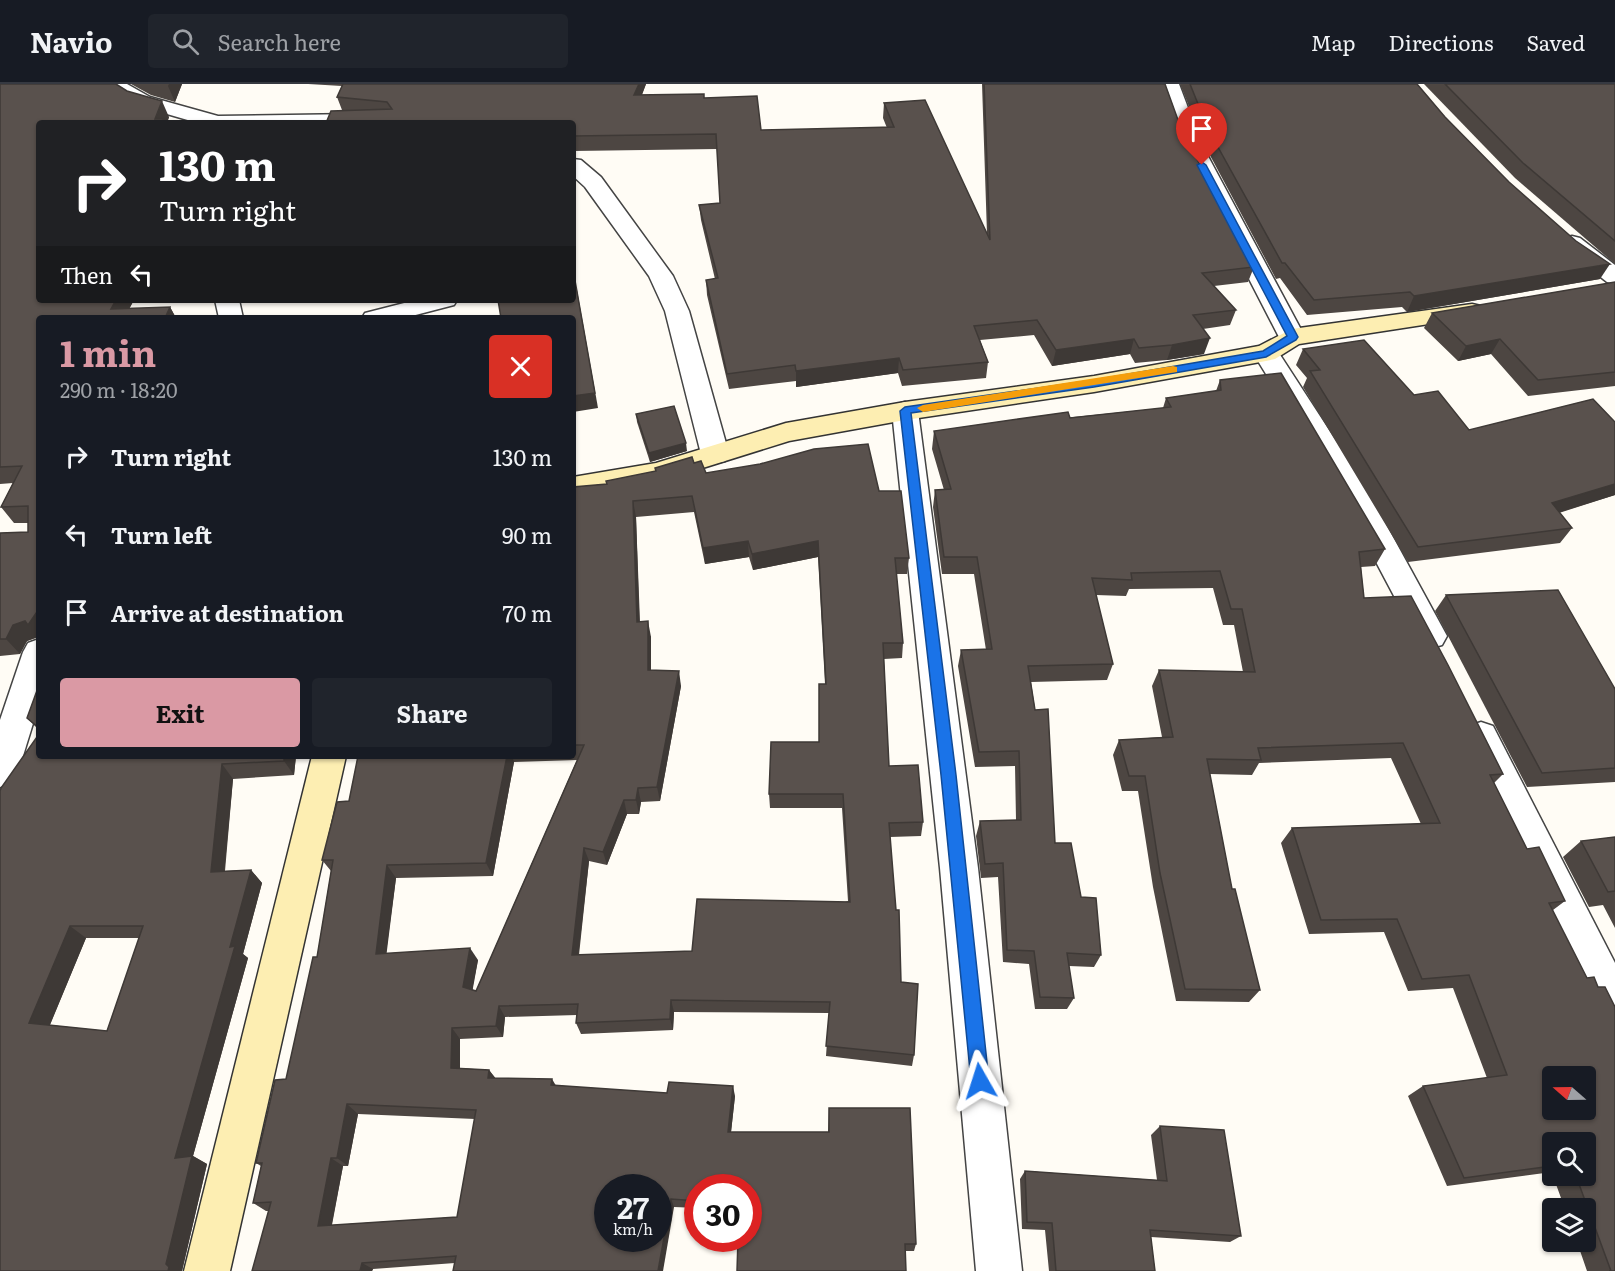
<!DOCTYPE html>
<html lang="en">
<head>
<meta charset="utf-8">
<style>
	:root { --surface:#171b24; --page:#20242c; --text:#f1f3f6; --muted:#9ea1a6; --line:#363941; --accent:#da99a4 }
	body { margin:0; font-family:Literata,serif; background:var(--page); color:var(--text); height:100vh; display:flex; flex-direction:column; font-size:22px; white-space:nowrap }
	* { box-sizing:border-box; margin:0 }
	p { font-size:20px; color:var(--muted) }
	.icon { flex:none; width:33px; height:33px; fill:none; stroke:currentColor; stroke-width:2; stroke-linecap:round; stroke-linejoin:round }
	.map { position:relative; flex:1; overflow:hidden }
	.details { position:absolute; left:36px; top:231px; width:540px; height:444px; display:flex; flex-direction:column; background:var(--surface); border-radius:6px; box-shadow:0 2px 4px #0004 }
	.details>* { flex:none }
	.banner { position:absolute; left:36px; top:36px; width:540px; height:183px; border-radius:6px; box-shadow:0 2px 4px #0004; background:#202124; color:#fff; overflow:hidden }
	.needle { width:39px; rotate:290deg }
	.fabs { position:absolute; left:1542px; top:982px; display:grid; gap:12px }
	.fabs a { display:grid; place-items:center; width:54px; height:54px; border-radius:6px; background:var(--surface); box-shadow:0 2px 4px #0004; font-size:30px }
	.speed { position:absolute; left:594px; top:1090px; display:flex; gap:12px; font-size:30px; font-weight:700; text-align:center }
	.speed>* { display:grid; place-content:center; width:78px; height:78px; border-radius:50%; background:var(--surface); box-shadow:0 2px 4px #0004; line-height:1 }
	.speed small { font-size:15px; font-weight:400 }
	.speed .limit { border:9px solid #d22; background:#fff; color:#111 }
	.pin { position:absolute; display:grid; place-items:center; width:51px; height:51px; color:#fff; margin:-62px -26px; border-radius:50% 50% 50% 0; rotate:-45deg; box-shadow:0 0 6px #0007 }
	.pin .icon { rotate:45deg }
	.me { position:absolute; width:66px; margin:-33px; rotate:354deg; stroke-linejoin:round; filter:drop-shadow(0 0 4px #0008) }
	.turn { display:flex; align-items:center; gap:21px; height:126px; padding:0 24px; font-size:27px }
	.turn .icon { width:78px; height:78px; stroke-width:2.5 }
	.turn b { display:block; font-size:42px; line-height:51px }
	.then { display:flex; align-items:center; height:57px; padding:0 24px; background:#0003; gap:12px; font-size:22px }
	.round { display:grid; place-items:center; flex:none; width:63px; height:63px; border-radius:6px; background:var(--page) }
	.head { display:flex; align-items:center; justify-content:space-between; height:102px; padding:0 24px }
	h1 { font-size:36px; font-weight:700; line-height:45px; color:var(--accent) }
	.cta { display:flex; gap:12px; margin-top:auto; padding:12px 24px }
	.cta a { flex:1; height:69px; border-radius:6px; background:var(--accent); color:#111; font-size:24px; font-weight:700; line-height:69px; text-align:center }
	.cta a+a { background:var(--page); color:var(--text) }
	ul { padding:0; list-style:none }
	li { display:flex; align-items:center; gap:18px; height:78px; padding:0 24px }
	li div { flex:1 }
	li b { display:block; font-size:22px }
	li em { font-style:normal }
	header { display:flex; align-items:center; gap:36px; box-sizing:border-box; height:84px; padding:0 30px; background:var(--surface); border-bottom:2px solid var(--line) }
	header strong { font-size:28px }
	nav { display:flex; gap:33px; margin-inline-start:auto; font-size:21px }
	.search { width:420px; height:54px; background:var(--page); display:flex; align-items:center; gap:15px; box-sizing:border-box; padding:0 21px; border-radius:6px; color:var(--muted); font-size:22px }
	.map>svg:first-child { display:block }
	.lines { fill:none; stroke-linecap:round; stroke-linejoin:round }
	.minor-casing { stroke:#444; stroke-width:3 }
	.secondary-casing { stroke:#333; stroke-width:3 }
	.minor { fill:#fff; fill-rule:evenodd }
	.secondary { fill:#fdeeb2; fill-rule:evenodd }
	.wall { fill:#4d4642; fill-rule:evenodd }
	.shaded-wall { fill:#3e3936 }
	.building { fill:#59514d; stroke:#3e3936; stroke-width:1.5; fill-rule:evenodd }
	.route { fill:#1a73e8; stroke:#114b97; stroke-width:1.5 }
	.slow { fill:#f59e0b }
</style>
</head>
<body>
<header>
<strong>Navio</strong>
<div class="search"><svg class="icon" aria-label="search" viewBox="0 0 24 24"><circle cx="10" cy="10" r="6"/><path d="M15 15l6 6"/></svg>Search here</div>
<nav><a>Map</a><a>Directions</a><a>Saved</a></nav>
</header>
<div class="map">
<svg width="1615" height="1187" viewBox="0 0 1615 1187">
	<rect width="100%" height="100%" fill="#fffcf5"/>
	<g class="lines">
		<g class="minor-casing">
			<g id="minor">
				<path d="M103,0H127L150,13L218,32L356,30L391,35L394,39H198L136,21Z"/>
				<path d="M1159,0H1179L1202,61L1305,253L1301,258L1292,261L1283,258L1279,253L1180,61Z"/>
				<path d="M573,75L581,76L601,93L673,192L689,227L729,370L725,377L715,379L705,377L701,370L665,227L649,192L585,103L573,92Z"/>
				<path d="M1572,152L1580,154L1615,181V200L1607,198L1564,164L1560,159L1564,154Z"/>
				<path d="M215,216H239L243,234H219Z"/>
				<path d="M416,216H457L454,221L404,234H362L365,229Z"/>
				<path d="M1266,261L1275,263L1364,400L1447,552L1442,561L1431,564L1420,561L1339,408L1253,269L1257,263Z"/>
				<path d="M905,318L915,321L918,327L978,784L1022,1187H976L940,784L892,327L895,321Z"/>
				<path d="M39,555V620L18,688L12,699L0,703V636L23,568L28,559Z"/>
				<path d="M1481,638L1493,642L1615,879V941L1601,935L1464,652L1469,642Z"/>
			</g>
		</g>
		<g class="secondary-casing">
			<g id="secondary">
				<path d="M1472,220L1481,222L1484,227L1481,232L1299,260L1275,275L1266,277L1094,308L905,336L789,357L658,398L573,413V393L656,379L786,339L905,318L1094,292L1259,262L1292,245Z"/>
				<path d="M312,672H346L230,1187H184Z"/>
			</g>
		</g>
		<use href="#minor" class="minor"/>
		<use href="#secondary" class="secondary"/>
	</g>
	<g class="wall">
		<path d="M0,0L169,33L167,39H39L134,216L129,225L170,223L176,234H39L38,553L27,557L20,570L0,572V449L28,448V439H14L1,423L13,399L0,400Z"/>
		<path d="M131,0H182L175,18L151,11Z"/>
		<path d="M308,0H646L642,11L704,14L761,46L887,44L883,34L884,19L987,150L982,0H1165L1182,47L1254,183L1248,198L1214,202L1236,226L1230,241L1203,245L1204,270L1167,276L1135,279L1130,270L1052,282L1034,251L980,256L988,278L986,294L902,302L898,289L796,303V297L729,305L707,211L706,196L715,195L701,136L699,121L720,119L717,65L573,67V39L342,26L337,13L342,2Z"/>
		<path d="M1180,0H1417L1445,33L1600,195L1407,228L1402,223L1307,231L1280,194L1276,195L1204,60Z"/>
		<path d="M1424,0H1615V180L1515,94Z"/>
		<path d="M1615,198V302L1528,312L1491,270L1458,277L1424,244L1432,229Z"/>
		<path d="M1303,265L1414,311L1469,346L1615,338V411L1559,429L1572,444L1560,459L1408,478L1303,303L1307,294L1296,281Z"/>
		<path d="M1220,296L1385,465L1375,482L1361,483L1364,514L1503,690L1494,699L1527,765L1565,817L1553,826L1615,1187H1587L1577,1158H1586V1125H1565L1553,1092H1586L1552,1059V1090V1088L1447,1102L1408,1012L1423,1002L1487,994L1453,904L1408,907L1384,848L1309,850L1281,759L1292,744L1421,740L1391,674L1259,679L1252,691L1210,690L1232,805L1260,906L1249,918L1176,917L1153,803L1138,707H1122L1113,671L1119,656L1162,653L1152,602L1159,586L1243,588L1234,541H1223L1213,504L1129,505L1126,512L1096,511L1113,580L1107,596L1031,598L1055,759L1081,813L1101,871L1094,883L1069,882L1074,914L1067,925H1035L1029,880L1003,878L998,793L981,794L976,752L980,737L1016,736L1015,682L975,683L958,582L961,566H986L974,490H942L933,423L935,406H944L932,365L934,347L1163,324L1166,314L1216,307Z"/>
		<path d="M636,330L687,367L650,378L637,338Z"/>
		<path d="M694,379L706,389L879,407L909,474L907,490H896L903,559L902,574L884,575L889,682L923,738L921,752L890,753L901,898L914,971L912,982L826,972L829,929L674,928L673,946L581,950L576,939L577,931L505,933L503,953L460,955V984L489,986L495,994L556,1002L667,1009L735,1012L731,1048H828L829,1024L916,1160L914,1167H905L748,1104H698V1124L674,1123L455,1179L373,1185L372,1187L268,1127H266L253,1119L261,1082L256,1079L286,995L317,873L331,787L322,776L349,717L358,672H573V403L607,400ZM694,428L705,480L749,473L753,486L818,473L825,600L819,658L769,710L770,724H842L848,817L692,867L579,871L589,777L607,781L627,730H639L641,718L660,717L681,602L651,586V553L640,538L636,433ZM577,676L476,907L472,906L478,876L386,869L396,794L493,792L514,678ZM358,1030L475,1035L457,1133L332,1141L343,1082H348Z"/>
		<path d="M1446,511L1615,605V698L1527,703L1435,527Z"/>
		<path d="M39,601V646L27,634Z"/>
		<path d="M39,672H296L294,691L233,695L225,787L251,786L262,799L243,870L248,874L193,1072L207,1080L182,1187H0ZM86,854H139L107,947L50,941Z"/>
		<path d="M1615,753V844L1603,821L1589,823L1563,773L1581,757Z"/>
		<path d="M1160,1042L1241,1152L1230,1158L1151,1153L1155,1187H1049L1045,1146L1022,1145L1020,1095L1025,1087L1157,1096L1151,1051Z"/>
	</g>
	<g class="shaded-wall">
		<path d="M169,0H182L175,18L168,2Z"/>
		<path d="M639,0H646L636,25L634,11Z"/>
		<path d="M162,17L169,33L167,39H157L155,35Z"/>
		<path d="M1610,180L1600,195L1407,228L1414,212Z"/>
		<path d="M577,206L598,324L573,328V312Z"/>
		<path d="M116,216H134L124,234L111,225Z"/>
		<path d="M170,223L176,234H165Z"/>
		<path d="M1210,254L1204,270L1167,276L1172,261Z"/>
		<path d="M1134,255L1130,270L1052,282L1056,266Z"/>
		<path d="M1500,255L1491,270L1458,277L1466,262Z"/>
		<path d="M899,274L898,289L796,303V287Z"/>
		<path d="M686,359L687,367L650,378L649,369Z"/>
		<path d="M1615,400V411L1541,434L1552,419Z"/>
		<path d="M633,417L636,433L640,554L637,538Z"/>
		<path d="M748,457L749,473L705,480L703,464Z"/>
		<path d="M818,457V473L753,486L752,470Z"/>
		<path d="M39,525V554L38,553L27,557L20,570L6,555L13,541Z"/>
		<path d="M648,537L651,553V601L648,586Z"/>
		<path d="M679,587L681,602L660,717L657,703Z"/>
		<path d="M284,672H296L294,691L284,677Z"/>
		<path d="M507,672H512L514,678L493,792L486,779Z"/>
		<path d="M222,680L233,695L223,801L211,788Z"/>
		<path d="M638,704L641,718L639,730L636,716Z"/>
		<path d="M624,716L627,730L607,781L603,768Z"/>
		<path d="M584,764L589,777L577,883L572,871Z"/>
		<path d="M387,781L396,794L385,882L376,870Z"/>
		<path d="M251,786L262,799L243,870L248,874L193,1072L207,1080L182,1187H168L166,1180L175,1074L230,863Z"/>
		<path d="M70,842L86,854L46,950L29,939Z"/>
		<path d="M470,864L478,876L471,915L463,903Z"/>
		<path d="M671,916L674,928L673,946L670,935Z"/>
		<path d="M499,922L505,933L503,953L496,942Z"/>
		<path d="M452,944L460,955V994L451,984Z"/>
		<path d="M489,986L497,996L488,994Z"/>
		<path d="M552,995L558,1005L551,1001Z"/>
		<path d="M733,1002L735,1012L730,1057L728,1048Z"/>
		<path d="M347,1020L358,1030L348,1082L337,1074Z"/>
		<path d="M331,1074L343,1082L330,1149L318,1142Z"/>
		<path d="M671,1115L674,1123L663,1187H658Z"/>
		<path d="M362,1179L373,1185L372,1187H360Z"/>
	</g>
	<g class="building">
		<path d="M0,0H116L127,7L162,17L155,35H164L161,39H39V216H116L111,225L170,223L165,234H39V525L28,541L25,537L13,541L6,555H0V449L28,448V422L1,423L22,382L0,383Z"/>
		<path d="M343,0H639L634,11L704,10V14L757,12L761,46L894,43L884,19L925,16L990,156L984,0H1165L1182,47L1254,183L1202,189L1236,226L1193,231L1210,254L1172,261L1139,264L1134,255L1056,266L1037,236L974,242L988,278L903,286L899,274L796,287L795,281L727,290L706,196L718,194L699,121L720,119L716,50L573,52V39H326L331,27L392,25L387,18L337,13Z"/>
		<path d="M1190,0H1417L1445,33L1509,98L1576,157L1610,180L1414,212L1410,208L1314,216L1285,179H1282L1208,45Z"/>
		<path d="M1445,0H1615V157L1523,79Z"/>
		<path d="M573,191H574L595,309L573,312V234H501L498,216H573Z"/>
		<path d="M1615,198V288L1538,296L1500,255L1466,262L1432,229Z"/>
		<path d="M1364,256L1414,311L1438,307L1469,346L1593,315L1615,338V400L1552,419L1572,444L1418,463L1310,287L1320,286L1303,265Z"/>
		<path d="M1281,289L1385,465L1359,468L1364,514L1411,512L1448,581L1503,690L1490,691L1527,765L1539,763L1565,817L1549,819L1587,894L1594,893L1598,903H1605L1615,923V1187H1609H1611L1576,1092H1586V1059H1552V1082L1464,1094L1423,1002L1507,991L1469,891L1422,895L1397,835L1321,836L1292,744L1440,739L1403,659L1258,664L1261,676L1207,675L1232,805H1235L1260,906L1185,905L1160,789L1145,692H1129L1119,656L1173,653L1159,586L1255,588L1242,525H1231L1220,487L1131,489L1132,496L1092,494L1113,580L1028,582L1035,626L1048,625L1055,759H1071L1081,813L1096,814L1101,871L1067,869L1074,914L1040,913L1034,867L1007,866L1003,779L985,780L980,737L1021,736L1019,667L979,668L961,566L992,565L977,473H944L935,406L951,405L934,347L1068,328L1070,334L1171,323L1166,314L1221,306L1220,296ZM1552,993H1586V1026H1552Z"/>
		<path d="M674,322L686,359L649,369L636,330Z"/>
		<path d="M868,360L879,407H901L909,474H895L903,559H883L889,682L918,681L923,738L889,739L896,826H899L901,898L918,900L914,971L826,962L830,918L671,916L670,935L576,939L578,920L499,922L496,942L452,944L451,984L489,986L488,994L552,995L551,1001L667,1009L669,998L733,1002L728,1048H829V1024H910L916,1160H905L906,1187H737L738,1155H748V1104H698V1117L671,1115L658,1187H453L456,1172L362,1179L360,1187H252L271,1118L253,1119L262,1079H256L275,996L286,995L313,873H317L333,776H322L337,718L349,717L358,672H507L486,779L387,781L376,870L470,864L463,903L476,907L584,661H573V403L607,400L606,397L656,387L655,384L692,373L694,379L701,377L706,389L760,380L814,365ZM692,412L703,464L748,457L752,470L818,457L826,600H819V658H771L769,710H843L850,818L697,815L692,867L572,871L584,764L603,768L624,716H636L638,704L657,703L679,587L648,586V537L637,538L633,417ZM347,1020L476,1026L457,1133L318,1142L331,1074H337ZM608,1104H658V1155H608Z"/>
		<path d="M1558,506L1615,605V684L1542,689L1446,511Z"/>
		<path d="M39,601V644L27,634Z"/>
		<path d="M39,650V672H284V677L222,680L211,788L251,786L230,863L235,862L175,1074L192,1072L166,1180L169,1183L168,1187H0V707L1,704ZM70,842H143L107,947L29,939Z"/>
		<path d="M1615,753V807L1608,808L1581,757Z"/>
		<path d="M1160,1042L1224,1046L1241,1152L1150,1146L1155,1187H1056L1052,1139L1027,1138L1025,1087L1167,1097Z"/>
	</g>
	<path class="route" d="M1202,78L1206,81L1298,253L1296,256L1266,273L1094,303L911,329L956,691L989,997L986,1003L980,1006L974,1003L971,997L941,691L900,327L905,323L1094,296L1263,267L1287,252L1197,81Z"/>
	<path class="slow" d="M1173,282L1177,283V288L923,328L917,324L923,321Z"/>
</svg>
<div class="fabs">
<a><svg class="needle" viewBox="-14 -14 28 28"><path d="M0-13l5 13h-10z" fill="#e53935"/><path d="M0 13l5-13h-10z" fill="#9ea1a6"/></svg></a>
<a><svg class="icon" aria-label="search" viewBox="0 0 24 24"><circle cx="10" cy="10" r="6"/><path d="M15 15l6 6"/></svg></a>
<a><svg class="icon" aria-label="layers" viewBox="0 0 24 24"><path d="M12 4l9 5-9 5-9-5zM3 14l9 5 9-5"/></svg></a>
</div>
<div class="speed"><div>27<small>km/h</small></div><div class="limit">30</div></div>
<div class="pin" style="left:1202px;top:81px;background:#d93025"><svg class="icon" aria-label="arrive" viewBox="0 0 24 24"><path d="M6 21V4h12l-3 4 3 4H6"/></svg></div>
<svg class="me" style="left:980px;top:997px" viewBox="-20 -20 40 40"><path d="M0-17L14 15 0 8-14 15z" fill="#1a73e8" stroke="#fff" stroke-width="4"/></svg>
<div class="banner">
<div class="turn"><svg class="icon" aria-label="right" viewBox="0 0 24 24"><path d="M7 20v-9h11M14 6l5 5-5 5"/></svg><div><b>130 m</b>Turn right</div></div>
<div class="then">Then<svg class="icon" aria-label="left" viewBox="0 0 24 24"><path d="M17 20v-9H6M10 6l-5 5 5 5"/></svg></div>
</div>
<section class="details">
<div class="head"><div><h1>1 min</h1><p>290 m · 18:20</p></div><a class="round" style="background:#d93025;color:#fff"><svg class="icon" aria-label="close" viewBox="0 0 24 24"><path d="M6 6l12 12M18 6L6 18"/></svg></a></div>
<ul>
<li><svg class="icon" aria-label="right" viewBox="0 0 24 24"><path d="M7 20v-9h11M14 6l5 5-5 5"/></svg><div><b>Turn right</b></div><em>130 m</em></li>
<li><svg class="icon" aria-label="left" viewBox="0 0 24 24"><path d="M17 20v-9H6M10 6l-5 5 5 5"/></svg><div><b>Turn left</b></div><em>90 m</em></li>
<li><svg class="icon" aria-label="arrive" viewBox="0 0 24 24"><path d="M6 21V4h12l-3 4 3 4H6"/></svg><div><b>Arrive at destination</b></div><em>70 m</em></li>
</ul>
<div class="cta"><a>Exit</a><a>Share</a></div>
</section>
</div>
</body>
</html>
